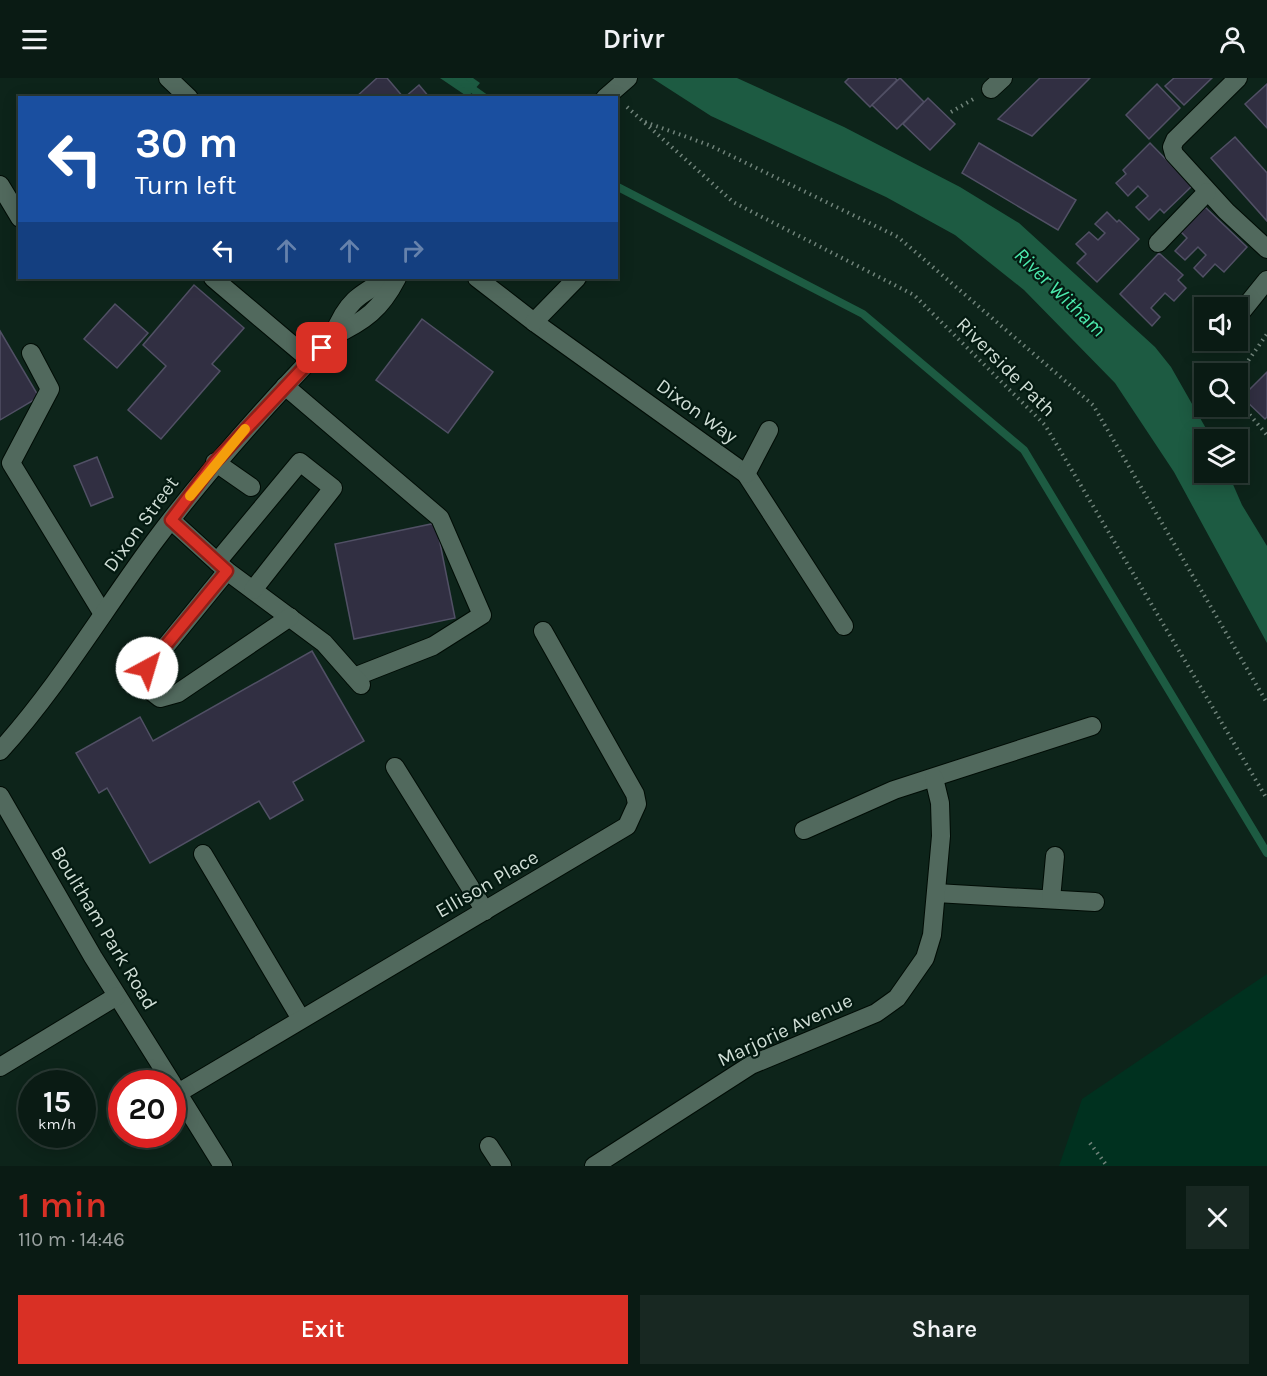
<!DOCTYPE html>
<html lang="en">
<head>
<meta charset="utf-8">
<style>
	:root { --surface:#0a1b14; --page:#182822; --text:#f1f3f6; --muted:#99a1a0; --line:#2a3934; --accent:#d93025 }
	body { margin:0; font-family:Karla,sans-serif; background:var(--page); color:var(--text); height:100vh; display:flex; flex-direction:column; font-size:22px; white-space:nowrap }
	* { box-sizing:border-box; margin:0 }
	p { font-size:20px; color:var(--muted) }
	.icon { flex:none; width:33px; height:33px; fill:none; stroke:currentColor; stroke-width:2; stroke-linecap:round; stroke-linejoin:round }
	.map { position:relative; height:1088px; overflow:hidden }
	.side { display:flex; flex-direction:column; background:var(--surface); flex:1 }
	.side>* { flex:none }
	.top-card { position:absolute; left:18px; top:18px; width:600px; height:183px; border-radius:0px; box-shadow:0 3px 15px #0003,0 0 0 2px var(--line); background:#1a4fa0; color:#fff; overflow:hidden }
	.controls { position:absolute; left:1194px; top:219px; display:grid; gap:12px }
	.controls a { display:grid; place-items:center; width:54px; height:54px; border-radius:0px; background:var(--surface); box-shadow:0 3px 15px #0003,0 0 0 2px var(--line); font-size:30px }
	.speed { position:absolute; left:18px; top:992px; display:flex; gap:12px; font-size:30px; font-weight:700; text-align:center }
	.speed>* { display:grid; place-content:center; width:78px; height:78px; border-radius:50%; background:var(--surface); box-shadow:0 3px 15px #0003,0 0 0 2px var(--line); line-height:1 }
	.speed small { font-size:15px; font-weight:400 }
	.speed .limit { border:9px solid #d22; background:#fff; color:#111 }
	.pin { position:absolute; display:grid; place-items:center; width:51px; height:51px; color:#fff; margin:-26px; border-radius:12px; box-shadow:0 3px 9px #0006 }
	.me { position:absolute; width:66px; margin:-33px; rotate:39deg; stroke-linejoin:round; filter:drop-shadow(0 0 4px #0008) }
	.turn { display:flex; align-items:center; gap:21px; height:126px; padding:0 18px; font-size:27px }
	.turn .icon { width:78px; height:78px; stroke-width:2.5 }
	.turn b { display:block; font-size:42px; line-height:51px }
	.lanes { display:flex; align-items:center; height:57px; padding:0 18px; background:#0003; justify-content:center; gap:30px; direction:ltr }
	.lanes .off { opacity:.35 }
	.round { display:grid; place-items:center; flex:none; width:63px; height:63px; border-radius:0px; background:var(--page) }
	.summary { display:flex; align-items:center; justify-content:space-between; height:102px; padding:0 18px }
	h1 { font-size:36px; font-weight:600; line-height:45px; color:var(--accent) }
	.cta { display:flex; gap:12px; margin-top:auto; padding:12px 18px }
	.cta a { flex:1; height:69px; border-radius:0px; background:var(--accent); color:#fff; font-size:24px; font-weight:600; line-height:69px; text-align:center }
	.cta a+a { background:var(--page); color:var(--text) }
	header { display:flex; justify-content:space-between; align-items:center; height:78px; padding:0 18px; background:var(--surface); font-size:27px; font-weight:600 }
	.map>svg:first-child { display:block }
	.green { fill:#00311f }
	.water { fill:#1d5b42 }
	.lines { fill:none; stroke-linecap:round; stroke-linejoin:round }
	.stream { stroke:#1d5b42; stroke-width:8 }
	.building { fill:#312f42; stroke:#515065; stroke-width:1.5 }
	.minor-casing { stroke:#000c05; stroke-width:20 }
	.path { stroke:#70837a; stroke-width:4; stroke-dasharray:1.5 4.5; stroke-linecap:butt }
	.minor { stroke:#51695d; stroke-width:18 }
	.route-casing { stroke:#8d1f18; stroke-width:15 }
	.route { stroke:#d93025; stroke-width:10 }
	.slow { stroke:#f59e0b; stroke-width:10 }
	.labels { text-anchor:middle; dominant-baseline:central; stroke-width:4.5; stroke-linejoin:round; paint-order:stroke }
	.street-label { font-size:20px; fill:#cfddd5; stroke:#041a11 }
	.water-label { font-size:21px; font-style:italic; fill:#4be9ac; stroke:#041a11 }
</style>
</head>
<body>
<header><svg class="icon" aria-label="menu" viewBox="0 0 24 24"><path d="M4 6h16M4 12h16M4 18h16"/></svg>Drivr<svg class="icon" aria-label="person" viewBox="0 0 24 24"><circle cx="12" cy="8" r="4"/><path d="M4 21q1-7 8-7t8 7"/></svg></header>
<div class="map">
<svg width="1267" height="1088" viewBox="0 0 1267 1088">
	<rect width="100%" height="100%" fill="#0d241a"/>
	<path class="green" d="M1267,896V1088H1059L1082,1021Z"/>
	<g class="water">
		<path d="M440,0H473L480,5L468,19Z"/>
		<path d="M652,0H737L844,49L960,109L1019,145L1155,269L1171,289L1212,361L1204,362V394L1228,395L1242,427L1267,468V565L1174,394L1115,305L1024,212L955,157L886,119L711,38Z"/>
	</g>
	<g class="lines">
		<g class="stream">
			<path d="M457,0L485,20"/>
			<path d="M616,108L863,236L1024,372L1267,775"/>
		</g>
	</g>
	<g class="building">
		<path d="M377,0H387L404,20H355Z"/>
		<path d="M849,0H895L897,2L870,29L845,4Z"/>
		<path d="M900,0L924,24L897,51L872,27Z"/>
		<path d="M1040,0H1090L1032,58L998,41Z"/>
		<path d="M1174,0H1212L1184,27L1165,8Z"/>
		<path d="M1157,6L1180,30L1149,61L1126,37Z"/>
		<path d="M1267,6V50L1245,26Z"/>
		<path d="M419,7L430,20H404Z"/>
		<path d="M928,20L955,46L930,72L903,46Z"/>
		<path d="M1235,59L1267,95V143L1211,80Z"/>
		<path d="M979,65L1076,122L1058,152L962,95Z"/>
		<path d="M1150,65L1192,108L1164,135L1160,131L1149,142L1136,129L1148,118L1138,108L1128,118L1116,105L1126,96L1123,92Z"/>
		<path d="M1204,128L1247,169L1224,194L1215,186L1203,199L1194,190L1206,177L1198,169L1185,182L1175,173L1187,160L1180,153Z"/>
		<path d="M1107,134L1117,144L1119,142L1139,161L1097,204L1077,185L1086,176L1076,166L1089,154L1098,162L1105,155L1095,146Z"/>
		<path d="M1159,175L1183,197L1178,202L1186,210L1174,223L1165,215L1151,230L1160,239L1152,248L1120,216Z"/>
		<path d="M194,207L244,250L212,286L220,293L161,361L128,332L166,288L143,267Z"/>
		<path d="M115,226L148,255L117,290L84,261Z"/>
		<path d="M422,241L493,294L448,355L376,302Z"/>
		<path d="M0,253L39,319L0,342Z"/>
		<path d="M1267,294V339L1265,341L1242,319Z"/>
		<path d="M97,379L113,419L91,428L74,388Z"/>
		<path d="M436,445L455,540L354,561L335,466Z"/>
		<path d="M312,573L364,663L293,704L303,722L270,741L259,723L150,785L107,710L99,715L76,675L140,639L153,663Z"/>
	</g>
	<g class="lines">
		<g class="minor-casing">
			<g id="minor">
				<path d="M168,0L189,20"/>
				<path d="M1238,0L1175,62L1172,69L1174,76L1226,133L1267,171"/>
				<path d="M991,11L1003,0"/>
				<path d="M605,20L628,0"/>
				<path d="M0,107L20,140"/>
				<path d="M1158,165L1207,114"/>
				<path d="M213,200L310,282"/>
				<path d="M477,200L534,244L746,396L844,548"/>
				<path d="M1238,238L1267,202"/>
				<path d="M534,244L577,200"/>
				<path d="M333,258C346,224 358,217 389,200"/>
				<path d="M31,275L50,311L11,385L103,536"/>
				<path d="M285,308L440,440L482,537L433,568L354,599"/>
				<path d="M215,384L251,409"/>
				<path d="M746,396L769,352"/>
				<path d="M171,442L227,493L324,565L361,607"/>
				<path d="M217,484L300,384L333,410L253,512"/>
				<path d="M227,493L148,590L142,606L160,620L178,615L290,539"/>
				<path d="M0,673C58,609 103,533 154,464C209,390 269,324 333,258C365,243 381,231 397,200"/>
				<path d="M395,689L485,833"/>
				<path d="M0,718L93,879L172,1005"/>
				<path d="M804,752L894,712L1092,648"/>
				<path d="M203,776L301,941"/>
				<path d="M936,815L1095,824"/>
				<path d="M1051,821L1055,778"/>
				<path d="M0,989L117,918"/>
				<path d="M172,1006L223,1088"/>
				<path d="M178,1015L627,748L637,726L635,716L543,553"/>
				<path d="M489,1068L502,1088"/>
				<path d="M594,1088L751,987L876,935L897,920L925,880L932,857L941,758L940,725L934,700"/>
			</g>
		</g>
		<g class="path">
			<path d="M627,29L733,124L914,217L1045,347L1267,721"/>
			<path d="M951,34L975,20"/>
			<path d="M645,44L709,67L898,159L1093,327L1267,625"/>
			<path d="M1238,297L1267,256"/>
			<path d="M1238,323L1267,357"/>
			<path d="M1090,1065L1107,1088"/>
		</g>
		<use href="#minor" class="minor"/>
	</g>
	<g class="lines">
		<g class="route-casing">
			<path id="route" d="M147,590L227,493L171,442L215,384L322,270"/>
		</g>
		<use href="#route" class="route"/>
		<path class="slow" d="M190,418L245,351"/>
	</g>
	<g class="labels">
		<g class="street-label">
			<text transform="translate(1006 289) rotate(45)">Riverside Path</text>
			<text transform="translate(697 333) rotate(36)">Dixon Way</text>
			<text transform="translate(141 446) rotate(-54)">Dixon Street</text>
			<text transform="translate(487 806) rotate(-30)">Ellison Place</text>
			<text transform="translate(104 850) rotate(59)">Boultham Park Road</text>
			<text transform="translate(785 952) rotate(-25)">Marjorie Avenue</text>
		</g>
		<g class="water-label">
			<text transform="translate(1060 214) rotate(44)">River Witham</text>
		</g>
	</g>
</svg>
<div class="controls">
<a><svg class="icon" aria-label="sound" viewBox="0 0 24 24"><path d="M4 9h4l5-4v14l-5-4H4zM17 9q2 3 0 6"/></svg></a>
<a><svg class="icon" aria-label="search" viewBox="0 0 24 24"><circle cx="10" cy="10" r="6"/><path d="M15 15l6 6"/></svg></a>
<a><svg class="icon" aria-label="layers" viewBox="0 0 24 24"><path d="M12 4l9 5-9 5-9-5zM3 14l9 5 9-5"/></svg></a>
</div>
<div class="speed"><div>15<small>km/h</small></div><div class="limit">20</div></div>
<div class="pin" style="left:322px;top:270px;background:#d93025"><svg class="icon" aria-label="arrive" viewBox="0 0 24 24"><path d="M6 21V4h12l-3 4 3 4H6"/></svg></div>
<svg class="me" style="left:147px;top:590px" viewBox="-20 -20 40 40"><circle r="19" fill="#fff"/><path d="M0-13L10 11 0 6-10 11z" fill="#d93025"/></svg>
<div class="top-card">
<div class="turn"><svg class="icon" aria-label="left" viewBox="0 0 24 24"><path d="M17 20v-9H6M10 6l-5 5 5 5"/></svg><div><b>30 m</b>Turn left</div></div>
<div class="lanes"><svg class="icon" aria-label="left" viewBox="0 0 24 24"><path d="M17 20v-9H6M10 6l-5 5 5 5"/></svg><svg class="icon off" aria-label="ahead" viewBox="0 0 24 24"><path d="M12 20V5M6 11l6-6 6 6"/></svg><svg class="icon off" aria-label="ahead" viewBox="0 0 24 24"><path d="M12 20V5M6 11l6-6 6 6"/></svg><svg class="icon off" aria-label="right" viewBox="0 0 24 24"><path d="M7 20v-9h11M14 6l5 5-5 5"/></svg></div>
</div>
</div>
<section class="side">
<div class="summary"><div><h1>1 min</h1><p>110 m · 14:46</p></div><a class="round"><svg class="icon" aria-label="close" viewBox="0 0 24 24"><path d="M6 6l12 12M18 6L6 18"/></svg></a></div>
<div class="cta"><a>Exit</a><a>Share</a></div>
</section>
</body>
</html>
